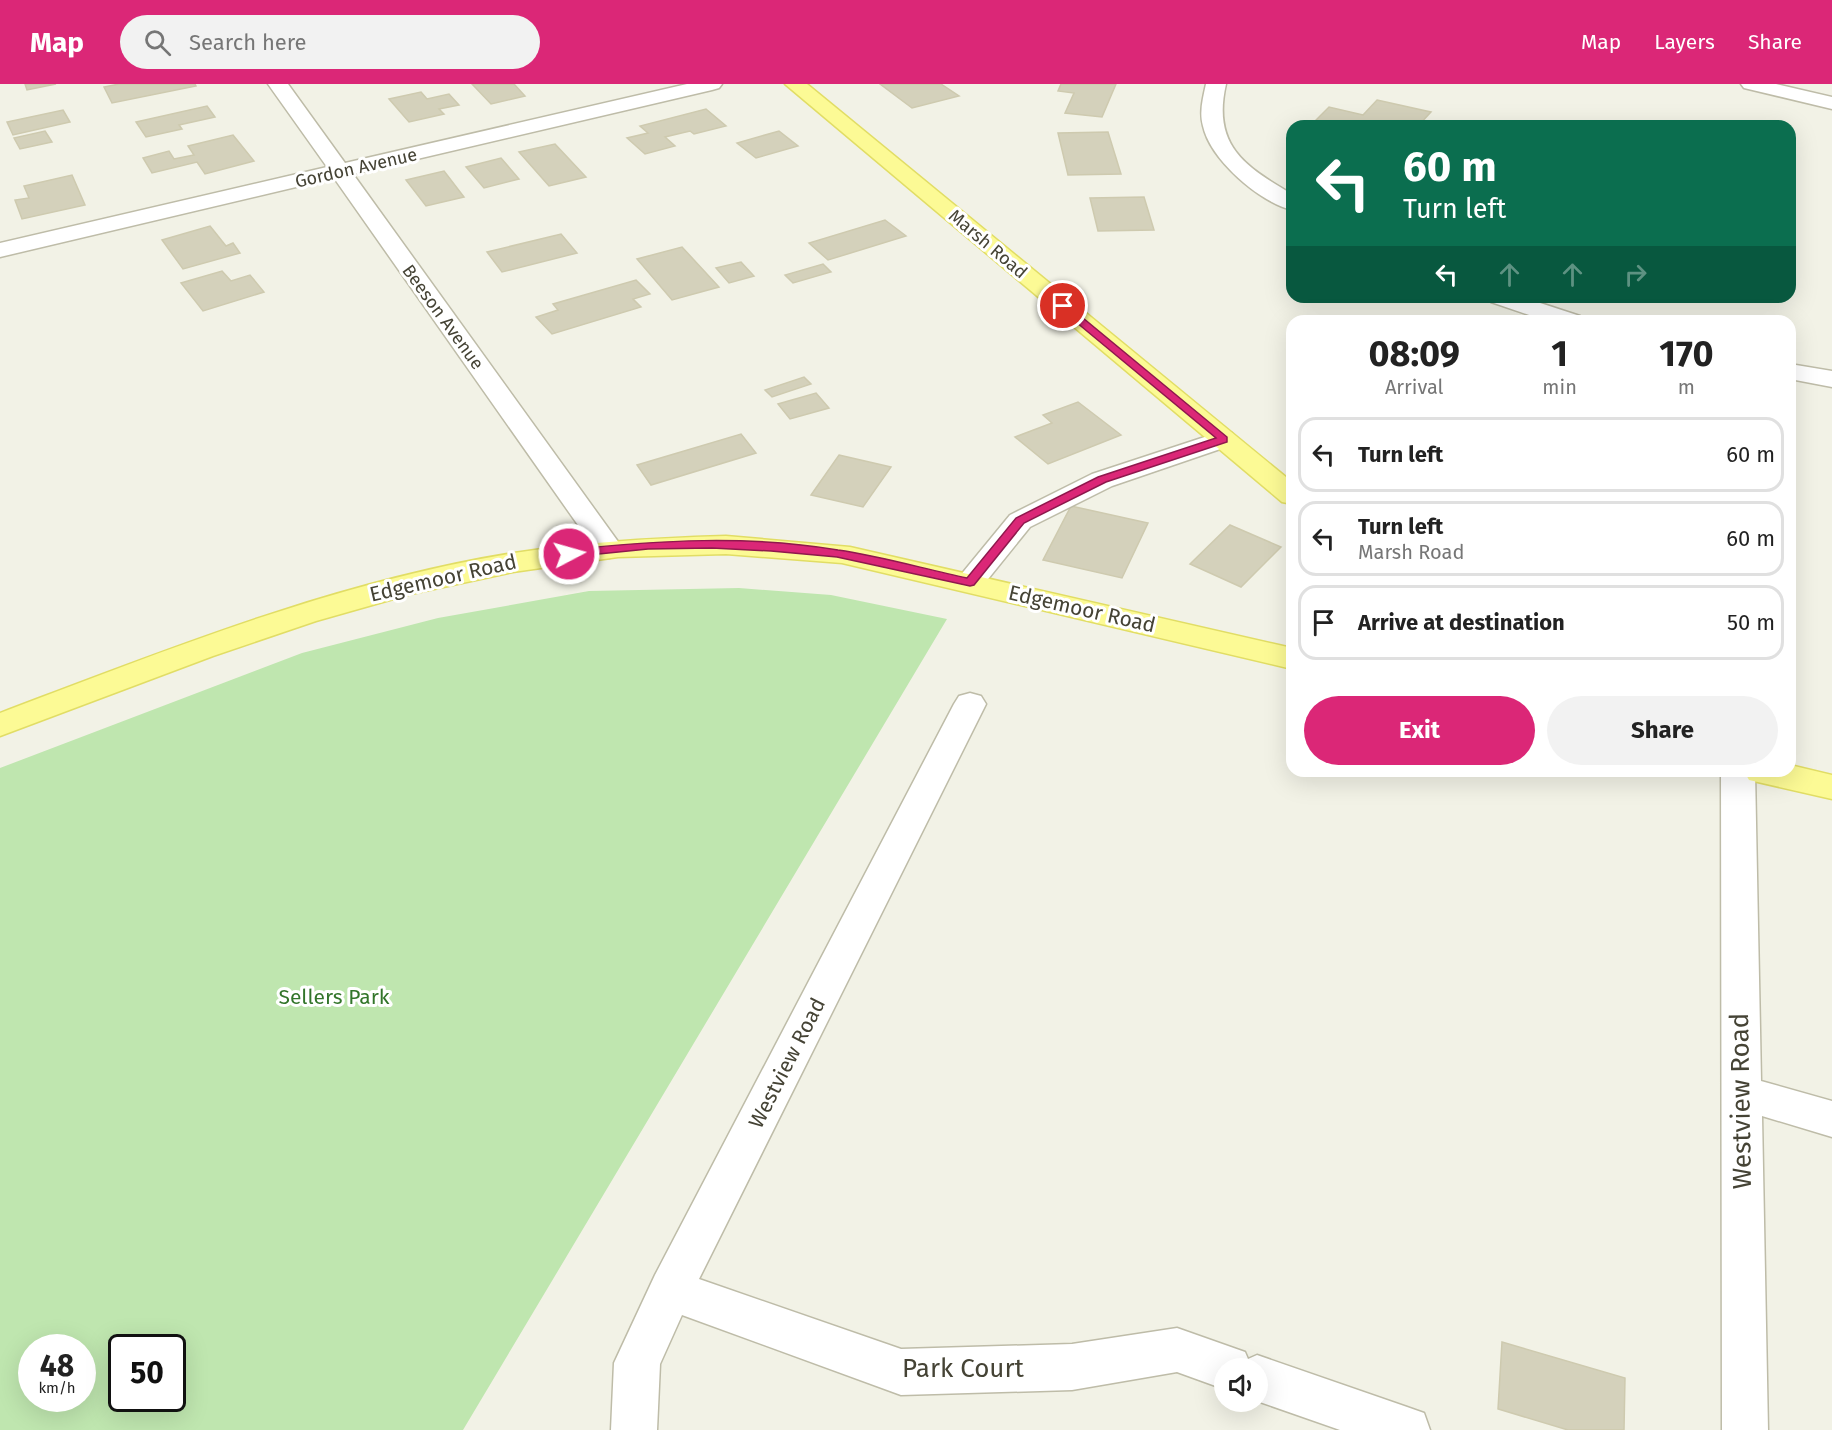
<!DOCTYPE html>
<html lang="en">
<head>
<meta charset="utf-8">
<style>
	:root { --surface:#fff; --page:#f2f2f2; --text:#222; --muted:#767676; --line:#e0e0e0; --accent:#db2777 }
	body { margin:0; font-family:"Fira Sans",sans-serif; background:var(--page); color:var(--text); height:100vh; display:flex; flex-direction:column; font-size:22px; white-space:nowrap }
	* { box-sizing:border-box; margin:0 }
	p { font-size:20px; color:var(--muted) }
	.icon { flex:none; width:33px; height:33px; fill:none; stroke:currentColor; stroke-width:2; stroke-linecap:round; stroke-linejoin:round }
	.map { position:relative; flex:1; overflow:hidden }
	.side { position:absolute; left:1286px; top:231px; width:510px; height:462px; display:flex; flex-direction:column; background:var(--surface); border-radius:18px; box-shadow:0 6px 24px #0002 }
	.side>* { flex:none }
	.guide { position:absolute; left:1286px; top:36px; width:510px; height:183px; border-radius:18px; box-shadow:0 6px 24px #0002; background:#0b6e4f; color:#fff; overflow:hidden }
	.tools { position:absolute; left:1214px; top:1274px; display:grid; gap:12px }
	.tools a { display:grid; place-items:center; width:54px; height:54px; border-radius:50%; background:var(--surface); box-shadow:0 6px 24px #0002; font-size:30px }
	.speed { position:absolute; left:18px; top:1250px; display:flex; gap:12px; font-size:30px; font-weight:700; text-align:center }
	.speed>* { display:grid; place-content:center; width:78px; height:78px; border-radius:50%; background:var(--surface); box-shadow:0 6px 24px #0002; line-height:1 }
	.speed small { font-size:15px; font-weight:400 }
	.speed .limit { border:3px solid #111; border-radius:9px; background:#fff; color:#111 }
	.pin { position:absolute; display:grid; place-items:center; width:51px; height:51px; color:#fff; margin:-26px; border:3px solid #fff; border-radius:50%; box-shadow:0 2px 6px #0007 }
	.me { position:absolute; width:66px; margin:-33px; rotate:84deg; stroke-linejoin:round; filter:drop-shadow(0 0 4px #0008) }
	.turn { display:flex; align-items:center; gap:21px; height:126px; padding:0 18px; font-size:27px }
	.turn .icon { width:78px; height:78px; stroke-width:2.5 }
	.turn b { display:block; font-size:42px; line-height:51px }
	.lanes { display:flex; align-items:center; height:57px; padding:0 18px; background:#0003; justify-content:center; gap:30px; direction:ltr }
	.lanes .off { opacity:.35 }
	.eta { display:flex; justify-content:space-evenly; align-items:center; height:102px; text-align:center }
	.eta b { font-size:36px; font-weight:700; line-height:42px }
	.primary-button { display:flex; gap:12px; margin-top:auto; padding:12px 18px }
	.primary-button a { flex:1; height:69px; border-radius:36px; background:var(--accent); color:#fff; font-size:24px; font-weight:700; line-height:69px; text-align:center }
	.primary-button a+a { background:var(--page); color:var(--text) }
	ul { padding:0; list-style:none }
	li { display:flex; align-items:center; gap:18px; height:75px; margin:0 12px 9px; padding:0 6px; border:3px solid var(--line); border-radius:18px }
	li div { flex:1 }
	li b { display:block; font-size:22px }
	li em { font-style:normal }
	header { display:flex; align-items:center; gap:36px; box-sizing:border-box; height:84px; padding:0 30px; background:var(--accent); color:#fff }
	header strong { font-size:28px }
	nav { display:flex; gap:33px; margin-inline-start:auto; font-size:21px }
	.search { width:420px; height:54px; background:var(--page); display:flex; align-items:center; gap:15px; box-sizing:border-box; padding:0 21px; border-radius:33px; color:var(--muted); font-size:22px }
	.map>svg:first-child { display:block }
	.green { fill:#bfe6af; fill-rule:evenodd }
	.building { fill:#d4d1bb; stroke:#cecaaf; stroke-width:1.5 }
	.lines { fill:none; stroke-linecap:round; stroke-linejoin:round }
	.minor-casing { stroke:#bebca8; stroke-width:3 }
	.major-casing { stroke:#e1dd65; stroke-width:3 }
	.minor { fill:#fff; fill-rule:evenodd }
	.major { fill:#fcfa95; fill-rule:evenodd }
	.route { fill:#db2777; stroke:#8e194d; stroke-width:1.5 }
	.labels { text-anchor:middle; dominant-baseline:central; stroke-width:6; stroke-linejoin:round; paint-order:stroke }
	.far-street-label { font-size:18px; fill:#454335; stroke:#fff }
	.street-label { font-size:21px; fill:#454335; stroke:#fff }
	.park-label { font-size:21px; fill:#32752a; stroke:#fff }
	.near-street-label { font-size:26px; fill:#454335; stroke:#fff }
</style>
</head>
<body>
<header>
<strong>Map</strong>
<div class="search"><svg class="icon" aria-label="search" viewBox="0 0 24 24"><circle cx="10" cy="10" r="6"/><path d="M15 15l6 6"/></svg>Search here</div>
<nav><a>Map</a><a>Layers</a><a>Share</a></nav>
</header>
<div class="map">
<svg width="1832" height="1346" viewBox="0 0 1832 1346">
	<rect width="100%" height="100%" fill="#f2f2e6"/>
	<path class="green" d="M739,504L831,511L947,535L463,1346H0V684L302,569L438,534L589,507ZM32,1263H82V1314H32ZM122,1263H172V1314H122Z"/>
	<g class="building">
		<path d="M25,0H56L27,6Z"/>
		<path d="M119,0H195L196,2L112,19L104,3Z"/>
		<path d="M472,0H514L525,12L491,20Z"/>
		<path d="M880,0H941L959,12L912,24Z"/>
		<path d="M1061,0H1116L1102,33L1065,29L1074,9L1058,7Z"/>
		<path d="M421,8L427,15L449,10L459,21L439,25L444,30L409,38L389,15Z"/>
		<path d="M1377,16L1431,28L1418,42H1342L1316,36L1329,23L1363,31Z"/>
		<path d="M207,22L215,33L179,41L182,45L146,53L136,38Z"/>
		<path d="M706,25L726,42L694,50L690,47L665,53L675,62L645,70L627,54L648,49L640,42Z"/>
		<path d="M63,26L70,38L13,51L7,38Z"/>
		<path d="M45,47L52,58L20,65L14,54Z"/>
		<path d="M779,47L798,62L756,74L737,59Z"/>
		<path d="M1108,48L1121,90L1068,91L1058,49Z"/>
		<path d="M233,51L254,77L205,90L197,78L152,89L143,74L169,67L174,75L194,71L188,62Z"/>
		<path d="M555,60L586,93L549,102L519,68Z"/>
		<path d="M501,74L519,95L484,104L466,83Z"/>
		<path d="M444,87L464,113L426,122L406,96Z"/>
		<path d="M72,91L85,121L22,135L15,116L29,114L24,102Z"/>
		<path d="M1144,113L1154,146L1098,147L1090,114Z"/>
		<path d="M885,136L906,152L828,176L809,159Z"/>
		<path d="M210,142L226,162L233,159L240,169L183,185L162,156Z"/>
		<path d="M561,150L577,169L502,188L487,168Z"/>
		<path d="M682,163L719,203L672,216L637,175Z"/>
		<path d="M741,178L754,192L729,199L716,184Z"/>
		<path d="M823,180L831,188L793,199L785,191Z"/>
		<path d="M222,187L231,197L250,191L264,208L203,227L181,199Z"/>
		<path d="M636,196L650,210L633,215L641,223L552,250L536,233L558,226L553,220Z"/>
		<path d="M804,293L811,300L772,313L765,306Z"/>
		<path d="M816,309L829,324L790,335L778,320Z"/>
		<path d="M1078,318L1121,351L1048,380L1015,353L1052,339L1043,331Z"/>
		<path d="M741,350L756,369L651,401L637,381Z"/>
		<path d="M839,371L891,383L863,423L811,411Z"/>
		<path d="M1071,422L1148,439L1122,494L1043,476Z"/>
		<path d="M1230,441L1281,463L1241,503L1190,480Z"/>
		<path d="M1502,1258L1625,1294L1624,1346H1568L1498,1325Z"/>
	</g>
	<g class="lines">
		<g class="minor-casing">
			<g id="minor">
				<path d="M268,0H288L345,79L687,0H722L719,4L712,6L353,90L619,459L623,465L619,471L609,474L599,471L334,94L0,173V159L327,83Z"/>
				<path d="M1206,0H1226C1212,61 1244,82 1292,110V126C1259,118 1210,75 1203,42C1199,28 1203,14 1206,0Z"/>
				<path d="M1741,0H1776L1832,13V25L1744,4Z"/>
				<path d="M1487,213H1522L1580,232L1583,237H1547L1491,218Z"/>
				<path d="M1790,280L1832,287V303L1790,295Z"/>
				<path d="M1223,347L1232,349L1236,355L1232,361L1112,402L1030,443L980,505L970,507L960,505L955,498L1010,431L1092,390Z"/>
				<path d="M970,609L981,612L986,620L699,1195L901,1265L1072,1260L1177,1244L1245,1268L1248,1275L1257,1271L1407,1323L1424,1329L1430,1346H1340L1257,1317V1284H1224V1305L1177,1288L1072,1306L901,1311L682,1231L660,1280L657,1346H611L614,1279L655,1191L954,620L959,612Z"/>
				<path d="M1721,687H1755L1761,997L1832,1017V1053L1762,1032L1768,1346H1722Z"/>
			</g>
		</g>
		<g class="major-casing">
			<g id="major">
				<path d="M785,0H807L1292,398V420L1282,418Z"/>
				<path d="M726,452L850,463L1292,564V585L842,479L726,470L618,473L513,488L411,510L316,537L213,572L0,652V629C166,566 338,497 514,469C584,458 654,454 726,452Z"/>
				<path d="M1790,681L1832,691V715L1749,696L1744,687H1790Z"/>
			</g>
		</g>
		<use href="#minor" class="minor"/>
		<use href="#major" class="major"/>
	</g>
	<path class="route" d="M1059,220H1066L1227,353V358L1106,398L1024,439L974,501L970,502L837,473L771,467L712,464L648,465L569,473L563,470L569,466C658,456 749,451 838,466C881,472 924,485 967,494L1016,434L1098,393L1216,354L1059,224Z"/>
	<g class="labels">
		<g class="far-street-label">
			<text transform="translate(356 84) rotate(-13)">Gordon Avenue</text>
			<text transform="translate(988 160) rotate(40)">Marsh Road</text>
			<text transform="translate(443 233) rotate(54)">Beeson Avenue</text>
		</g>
		<g class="street-label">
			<text transform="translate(443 494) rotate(-13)">Edgemoor Road</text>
			<text transform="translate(1082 525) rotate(13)">Edgemoor Road</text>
			<text transform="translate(787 979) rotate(-63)">Westview Road</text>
		</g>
		<g class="park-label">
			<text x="334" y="913">Sellers Park</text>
		</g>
		<g class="near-street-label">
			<text transform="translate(1741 1017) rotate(-91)">Westview Road</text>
			<text x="963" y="1284">Park Court</text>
		</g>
	</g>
</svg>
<div class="tools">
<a><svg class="icon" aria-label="sound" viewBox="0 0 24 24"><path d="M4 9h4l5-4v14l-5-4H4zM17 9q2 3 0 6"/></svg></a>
</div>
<div class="speed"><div>48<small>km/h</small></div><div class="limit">50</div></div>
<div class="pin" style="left:1063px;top:222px;background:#d93025"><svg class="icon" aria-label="arrive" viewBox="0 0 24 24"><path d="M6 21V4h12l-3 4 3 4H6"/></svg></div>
<svg class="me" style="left:569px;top:470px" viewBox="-20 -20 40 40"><circle r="17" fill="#db2777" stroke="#fff" stroke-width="3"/><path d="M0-11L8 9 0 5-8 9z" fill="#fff"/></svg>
<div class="guide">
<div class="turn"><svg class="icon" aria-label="left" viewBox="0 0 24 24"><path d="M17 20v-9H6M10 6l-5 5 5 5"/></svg><div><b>60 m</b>Turn left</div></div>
<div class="lanes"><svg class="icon" aria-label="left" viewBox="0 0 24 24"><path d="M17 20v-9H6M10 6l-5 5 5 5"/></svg><svg class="icon off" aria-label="ahead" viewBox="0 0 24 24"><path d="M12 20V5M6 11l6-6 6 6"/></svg><svg class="icon off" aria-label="ahead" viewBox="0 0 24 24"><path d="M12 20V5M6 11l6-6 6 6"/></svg><svg class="icon off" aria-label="right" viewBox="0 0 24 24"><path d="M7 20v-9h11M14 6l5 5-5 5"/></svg></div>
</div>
<section class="side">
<div class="eta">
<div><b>08:09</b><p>Arrival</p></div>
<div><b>1</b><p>min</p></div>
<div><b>170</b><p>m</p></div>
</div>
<ul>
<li><svg class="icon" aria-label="left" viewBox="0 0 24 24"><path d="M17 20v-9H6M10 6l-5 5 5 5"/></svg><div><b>Turn left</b></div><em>60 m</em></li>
<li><svg class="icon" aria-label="left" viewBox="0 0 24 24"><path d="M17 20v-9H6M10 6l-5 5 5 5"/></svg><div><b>Turn left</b><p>Marsh Road</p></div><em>60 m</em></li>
<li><svg class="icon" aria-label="arrive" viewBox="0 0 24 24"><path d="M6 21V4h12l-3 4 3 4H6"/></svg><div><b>Arrive at destination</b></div><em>50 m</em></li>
</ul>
<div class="primary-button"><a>Exit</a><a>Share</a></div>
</section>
</div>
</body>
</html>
